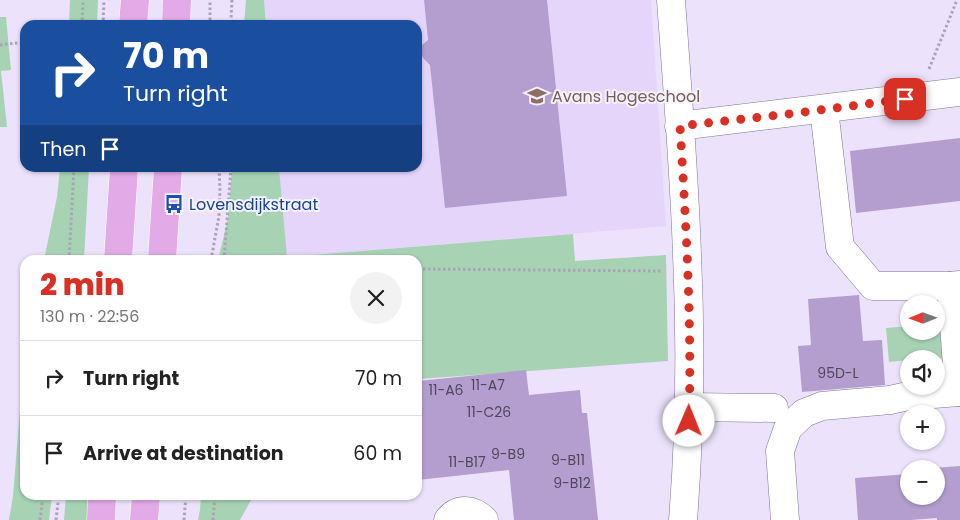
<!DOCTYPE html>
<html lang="en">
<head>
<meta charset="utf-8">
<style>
	:root { --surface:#fff; --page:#f2f2f2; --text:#222; --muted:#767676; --line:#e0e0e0; --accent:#d93025 }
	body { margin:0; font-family:Poppins,sans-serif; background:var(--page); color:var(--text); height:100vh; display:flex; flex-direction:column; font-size:19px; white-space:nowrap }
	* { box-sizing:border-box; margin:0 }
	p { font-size:16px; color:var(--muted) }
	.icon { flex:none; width:28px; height:28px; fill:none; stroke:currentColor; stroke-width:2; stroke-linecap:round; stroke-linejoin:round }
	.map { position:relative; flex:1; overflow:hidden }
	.drawer { position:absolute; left:20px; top:255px; width:402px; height:245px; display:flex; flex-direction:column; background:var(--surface); border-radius:15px; box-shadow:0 1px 4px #0004 }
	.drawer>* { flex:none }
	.guide { position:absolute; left:20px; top:20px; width:402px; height:152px; border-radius:15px; box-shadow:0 1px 4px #0004; background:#1a4fa0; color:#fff; overflow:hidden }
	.needle { width:32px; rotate:269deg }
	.tools { position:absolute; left:900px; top:295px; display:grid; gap:10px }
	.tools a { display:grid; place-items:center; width:45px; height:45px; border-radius:50%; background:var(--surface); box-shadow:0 1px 4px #0004; font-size:25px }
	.pin { position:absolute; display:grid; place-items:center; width:42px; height:42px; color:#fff; margin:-21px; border-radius:10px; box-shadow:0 2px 8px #0006 }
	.me { position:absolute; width:55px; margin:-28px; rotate:1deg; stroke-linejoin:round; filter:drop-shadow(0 0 4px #0008) }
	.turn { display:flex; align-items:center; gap:18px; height:105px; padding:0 20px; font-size:22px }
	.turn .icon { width:65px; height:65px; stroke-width:2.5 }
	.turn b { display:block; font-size:35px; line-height:42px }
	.then { display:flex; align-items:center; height:48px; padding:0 20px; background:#0003; gap:10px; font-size:19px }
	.round { display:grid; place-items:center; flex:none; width:52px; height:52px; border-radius:26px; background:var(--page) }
	.summary { display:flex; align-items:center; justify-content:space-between; height:85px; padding:0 20px }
	h1 { font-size:30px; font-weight:800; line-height:38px; color:var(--accent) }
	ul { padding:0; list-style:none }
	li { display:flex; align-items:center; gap:15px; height:75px; padding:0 20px; border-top:1px solid var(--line) }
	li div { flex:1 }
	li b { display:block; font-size:19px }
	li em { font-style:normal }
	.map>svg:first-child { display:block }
	.built { fill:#e5d5fb }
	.green { fill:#a7d3b4 }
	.building { fill:#b49ed0 }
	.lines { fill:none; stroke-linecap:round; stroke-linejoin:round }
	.minor-casing { stroke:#817691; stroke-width:29 }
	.major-casing { stroke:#fff; stroke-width:29 }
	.path { stroke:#aba3b7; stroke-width:3; stroke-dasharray:2.5 2.5; stroke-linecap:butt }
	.minor { stroke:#fff; stroke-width:28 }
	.major { stroke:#e2aae6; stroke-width:28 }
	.route { stroke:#d93025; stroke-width:9; stroke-dasharray:0 16.2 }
	.labels { text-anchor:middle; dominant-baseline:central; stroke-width:4; stroke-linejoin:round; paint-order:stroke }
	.number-label { font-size:14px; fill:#50475c }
	.education-label { font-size:16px; fill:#785e54; stroke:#f7f2ff; text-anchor:start }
	.transit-label { font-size:16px; fill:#164399; stroke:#f7f2ff; text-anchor:start }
</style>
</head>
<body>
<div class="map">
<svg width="960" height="520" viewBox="0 0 960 520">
	<rect width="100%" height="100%" fill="#ece2fb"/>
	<path class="built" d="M264,0H651L666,226L286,257L279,168H418V25H266Z"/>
	<g class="green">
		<path d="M70,0H98L97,25H69Z"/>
		<path d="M246,0H264L266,25H244Z"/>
		<path d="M0,17H6L11,70L1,71L7,127H0Z"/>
		<path d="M60,168H89L84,260H44L57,197Z"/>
		<path d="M232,168H279L287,257L573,234L575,261L666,255L668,361L418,379V260H218L228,219Z"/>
		<path d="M936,324H945L947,358L909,359V360L889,362L886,328L909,326V331H936Z"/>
		<path d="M25,348V495H52L49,520H9L13,496Z"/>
		<path d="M66,495H90L88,520H64Z"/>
		<path d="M201,495H252L251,500L240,520H198L200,510Z"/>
	</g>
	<g class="building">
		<path d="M424,0H547L567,196L445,208L430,65L424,59L420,53L422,45L428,40Z"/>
		<path d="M960,138V201L856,213L850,151Z"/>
		<path d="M859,295L863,341L882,340L885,385L802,392L798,346L811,345L808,299Z"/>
		<path d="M526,370L529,395L580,390L582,413H587L598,520H514L509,470L418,480V381Z"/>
		<path d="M960,466V520H937V518L910,520H858L855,478L909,474V496H936V469L934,468Z"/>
	</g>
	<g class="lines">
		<g class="minor-casing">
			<g id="minor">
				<path d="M671,0C677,85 684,169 687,254C691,343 690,432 683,520"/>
				<path d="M824,109L840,247L873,286H951"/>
				<path d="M679,126L960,92"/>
				<path d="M959,392L951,286L960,285"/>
				<path d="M689,407L774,408"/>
				<path d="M448,520C458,507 473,509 484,520"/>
				<path d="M785,520L780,451L788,428L804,413L822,406L890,400L908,396L960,392"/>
			</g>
		</g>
		<g class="major-casing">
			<g id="major">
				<path d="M133,25L135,0"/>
				<path d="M176,25L177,0"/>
				<path d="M118,260L124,168"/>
				<path d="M162,260L168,168"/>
				<path d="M101,520L102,495"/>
				<path d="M144,520L146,495"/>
			</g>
		</g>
		<g class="path">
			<path d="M232,0L231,20L233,25"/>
			<path d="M82,25L83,0"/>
			<path d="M103,25L104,0"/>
			<path d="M210,25V0"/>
			<path d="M0,45L25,42"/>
			<path d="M929,69L957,0"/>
			<path d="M69,260L74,168"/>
			<path d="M211,260L219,216L220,190L219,168"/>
			<path d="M224,260L231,168"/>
			<path d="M418,269L662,271"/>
			<path d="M40,520L43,495"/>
			<path d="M56,520L59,495"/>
			<path d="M184,520L186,495"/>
			<path d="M213,520L215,495"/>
		</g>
		<use href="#minor" class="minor"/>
		<use href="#major" class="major"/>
	</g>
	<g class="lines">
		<path class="route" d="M689,421C692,323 686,224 680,126L797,113L905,99"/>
	</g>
	<defs>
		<g id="university-bare" transform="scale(1.5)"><path d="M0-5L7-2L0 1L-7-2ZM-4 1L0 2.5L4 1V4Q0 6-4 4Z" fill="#8d6e63" stroke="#f7f2ff" stroke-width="2.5" paint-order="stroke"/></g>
		<g id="bus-bare" transform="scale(1.5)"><path d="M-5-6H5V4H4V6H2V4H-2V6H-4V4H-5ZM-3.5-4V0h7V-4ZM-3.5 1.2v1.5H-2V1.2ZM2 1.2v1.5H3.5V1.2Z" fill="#1a4fb4" stroke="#f7f2ff" stroke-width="2.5" paint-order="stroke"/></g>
	</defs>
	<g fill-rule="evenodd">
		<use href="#university-bare" x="537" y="96"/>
		<use href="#bus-bare" x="174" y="204"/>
	</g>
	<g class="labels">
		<g class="number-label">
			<text x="838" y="373">95D-L</text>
			<text x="488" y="385">11-A7</text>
			<text x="446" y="390">11-A6</text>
			<text x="489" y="412">11-C26</text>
			<text x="508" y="454">9-B9</text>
			<text x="568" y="460">9-B11</text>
			<text x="467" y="462">11-B17</text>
			<text x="572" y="483">9-B12</text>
		</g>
		<g class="education-label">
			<text x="552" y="96">Avans Hogeschool</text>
		</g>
		<g class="transit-label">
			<text x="189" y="204">Lovensdijkstraat</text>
		</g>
	</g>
</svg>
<div class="tools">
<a><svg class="needle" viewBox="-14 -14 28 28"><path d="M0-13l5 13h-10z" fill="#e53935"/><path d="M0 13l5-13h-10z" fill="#767676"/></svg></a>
<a><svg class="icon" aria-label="sound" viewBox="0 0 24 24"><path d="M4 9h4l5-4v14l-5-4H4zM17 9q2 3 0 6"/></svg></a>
<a>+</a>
<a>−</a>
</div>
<div class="pin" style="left:905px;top:99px;background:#d93025"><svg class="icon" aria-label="arrive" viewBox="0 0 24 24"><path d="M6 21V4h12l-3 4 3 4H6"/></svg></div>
<svg class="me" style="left:689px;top:421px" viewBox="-20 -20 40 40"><circle r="19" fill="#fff"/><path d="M0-13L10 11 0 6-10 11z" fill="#d93025"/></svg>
<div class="guide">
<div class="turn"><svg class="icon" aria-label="right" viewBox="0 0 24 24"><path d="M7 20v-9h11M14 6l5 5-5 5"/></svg><div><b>70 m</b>Turn right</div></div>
<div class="then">Then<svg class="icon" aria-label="arrive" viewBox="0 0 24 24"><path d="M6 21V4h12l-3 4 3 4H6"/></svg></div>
</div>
<section class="drawer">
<div class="summary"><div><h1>2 min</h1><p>130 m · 22:56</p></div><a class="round"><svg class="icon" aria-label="close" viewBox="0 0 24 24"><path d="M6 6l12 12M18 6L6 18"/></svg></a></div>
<ul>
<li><svg class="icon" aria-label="right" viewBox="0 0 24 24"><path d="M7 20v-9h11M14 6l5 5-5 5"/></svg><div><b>Turn right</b></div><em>70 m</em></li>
<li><svg class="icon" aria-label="arrive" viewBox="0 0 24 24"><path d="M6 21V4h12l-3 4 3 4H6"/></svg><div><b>Arrive at destination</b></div><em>60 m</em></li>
</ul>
</section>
</div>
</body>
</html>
